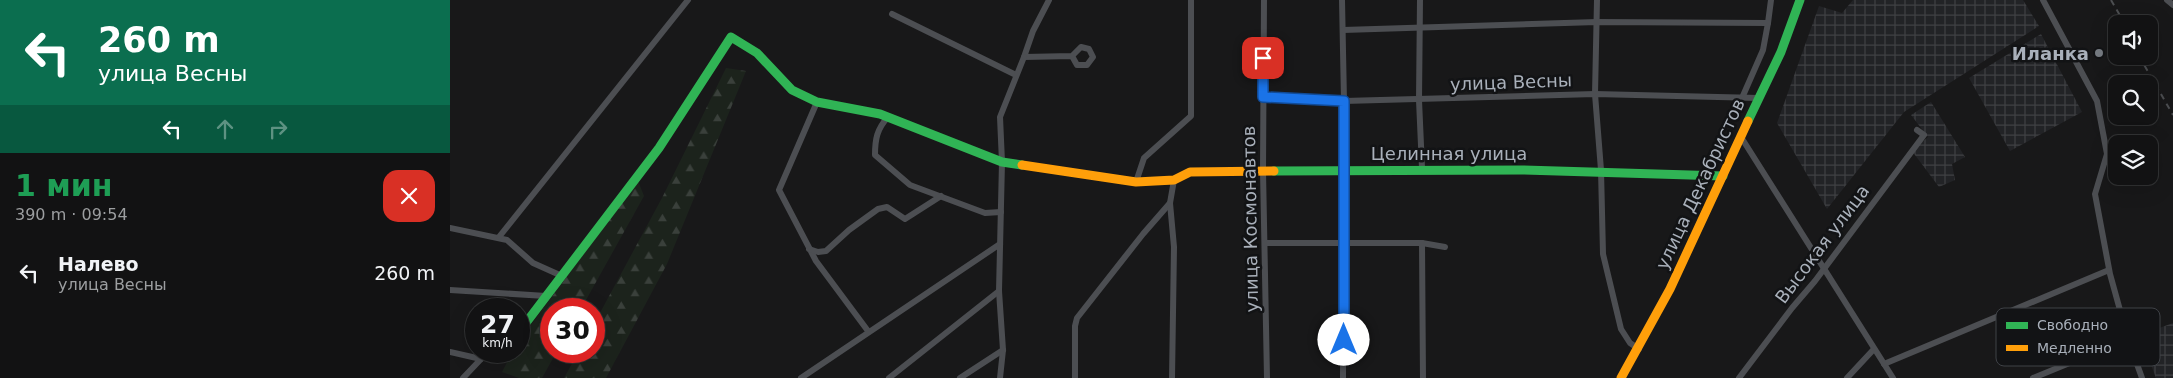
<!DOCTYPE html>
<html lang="ru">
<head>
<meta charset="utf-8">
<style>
	:root { --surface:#121213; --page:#1b1b1c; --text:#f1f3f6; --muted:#9c9ea0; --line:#313233 }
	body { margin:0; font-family:"DejaVu Sans",sans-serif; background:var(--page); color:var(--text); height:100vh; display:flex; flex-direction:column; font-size:19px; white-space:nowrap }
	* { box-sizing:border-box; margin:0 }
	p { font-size:16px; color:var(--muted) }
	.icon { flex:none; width:28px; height:28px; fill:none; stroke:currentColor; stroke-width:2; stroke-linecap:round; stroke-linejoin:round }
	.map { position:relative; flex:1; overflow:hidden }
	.details { display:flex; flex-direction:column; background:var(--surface); width:450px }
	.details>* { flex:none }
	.banner { background:#0b6e4f; color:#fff; overflow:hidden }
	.tools { position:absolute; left:1658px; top:15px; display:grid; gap:10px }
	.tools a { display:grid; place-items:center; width:50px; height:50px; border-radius:10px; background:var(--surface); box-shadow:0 5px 20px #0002,0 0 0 1px var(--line); font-size:25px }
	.speed { position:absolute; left:15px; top:298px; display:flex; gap:10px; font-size:25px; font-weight:700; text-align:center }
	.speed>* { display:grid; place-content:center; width:65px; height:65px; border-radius:50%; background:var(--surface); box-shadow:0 5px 20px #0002,0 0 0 1px var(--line); line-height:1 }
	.speed small { font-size:12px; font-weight:400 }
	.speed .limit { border:8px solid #d22; background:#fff; color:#111 }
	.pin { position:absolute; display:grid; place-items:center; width:42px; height:42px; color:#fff; margin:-21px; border-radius:10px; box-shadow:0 2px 8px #0006 }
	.me { position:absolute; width:55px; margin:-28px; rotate:0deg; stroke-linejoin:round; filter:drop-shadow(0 0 4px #0008) }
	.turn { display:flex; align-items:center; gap:18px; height:105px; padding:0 15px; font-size:22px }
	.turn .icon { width:65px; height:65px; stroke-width:2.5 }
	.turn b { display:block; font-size:35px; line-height:42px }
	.lanes { display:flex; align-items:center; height:48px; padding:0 15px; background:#0003; justify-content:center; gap:25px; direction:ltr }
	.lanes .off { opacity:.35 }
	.round { display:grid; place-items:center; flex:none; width:52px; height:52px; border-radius:15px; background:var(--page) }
	.overview { display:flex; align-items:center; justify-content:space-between; height:85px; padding:0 15px }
	h1 { font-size:30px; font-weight:600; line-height:38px; color:#1e9e55 }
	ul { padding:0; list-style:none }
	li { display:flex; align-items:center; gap:15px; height:70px; padding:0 15px }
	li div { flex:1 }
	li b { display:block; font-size:19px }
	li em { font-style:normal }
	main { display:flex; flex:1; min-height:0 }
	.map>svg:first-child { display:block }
	.industrial { fill:url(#industrial-grid) }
	.forest { fill:url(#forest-firs) }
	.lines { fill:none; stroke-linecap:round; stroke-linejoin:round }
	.street { stroke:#4c4e52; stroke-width:6 }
	.fast { stroke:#30b455; stroke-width:9 }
	.slow { stroke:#ff9f0a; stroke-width:9 }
	.rail { stroke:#4c4e51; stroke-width:2; stroke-dasharray:6 5; stroke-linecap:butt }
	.route-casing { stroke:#114b97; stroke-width:12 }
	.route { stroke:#1a73e8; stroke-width:9 }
	.poi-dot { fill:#767b82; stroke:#121315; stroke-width:2 }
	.labels { text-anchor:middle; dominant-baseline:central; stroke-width:5; stroke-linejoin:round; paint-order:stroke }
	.poi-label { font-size:18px; font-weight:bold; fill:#a9b0ba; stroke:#121315; text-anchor:end }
	.street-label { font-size:18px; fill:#a9b0ba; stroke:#121315 }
	.key { fill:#121315; stroke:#3f4247; stroke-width:1 }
	.key-label { font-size:14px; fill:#a9b0ba }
</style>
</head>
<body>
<main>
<section class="details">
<div class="banner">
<div class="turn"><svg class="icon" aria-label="left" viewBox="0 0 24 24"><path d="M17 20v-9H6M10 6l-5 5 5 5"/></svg><div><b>260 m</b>улица Весны</div></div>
<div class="lanes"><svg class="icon" aria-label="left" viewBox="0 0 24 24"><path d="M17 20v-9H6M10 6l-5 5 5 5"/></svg><svg class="icon off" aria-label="ahead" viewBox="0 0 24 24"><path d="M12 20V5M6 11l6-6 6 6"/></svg><svg class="icon off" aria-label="right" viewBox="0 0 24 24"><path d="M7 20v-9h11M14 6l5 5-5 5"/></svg></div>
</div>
<div class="overview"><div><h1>1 мин</h1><p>390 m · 09:54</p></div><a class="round" style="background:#d93025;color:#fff"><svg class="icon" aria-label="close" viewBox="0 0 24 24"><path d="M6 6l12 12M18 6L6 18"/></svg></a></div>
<ul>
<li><svg class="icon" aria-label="left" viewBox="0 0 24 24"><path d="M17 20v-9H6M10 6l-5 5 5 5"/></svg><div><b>Налево</b><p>улица Весны</p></div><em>260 m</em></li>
</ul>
</section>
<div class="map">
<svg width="1723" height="378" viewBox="0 0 1723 378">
	<defs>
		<pattern id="industrial-grid" width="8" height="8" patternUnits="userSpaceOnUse" patternTransform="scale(1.25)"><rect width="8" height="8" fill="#222326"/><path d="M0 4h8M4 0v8" fill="none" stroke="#3f4043"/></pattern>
		<pattern id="forest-firs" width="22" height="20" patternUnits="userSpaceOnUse" patternTransform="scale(1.25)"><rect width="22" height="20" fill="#1c231c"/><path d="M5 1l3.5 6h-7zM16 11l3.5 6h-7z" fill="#3a403b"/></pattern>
	</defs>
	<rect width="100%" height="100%" fill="#181819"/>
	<g class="industrial">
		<path d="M1403,0H1573L1589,26L1454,112L1377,209L1327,123L1369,6L1392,13Z"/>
		<path d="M1591,34L1632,112L1560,151L1519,78Z"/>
		<path d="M1481,102L1515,157L1502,164L1505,180L1489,187L1462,151L1478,137L1461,115Z"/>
		<path d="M1723,323V378H1706L1690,335Z"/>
	</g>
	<g class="forest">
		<path d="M276,68L296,71L217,264L156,378H114L129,351H144V324L213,196Z"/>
		<path d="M188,181L194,196L131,309H101V351H107L92,378H69L52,372L63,351H69V341Z"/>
	</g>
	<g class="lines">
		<g class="street">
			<path d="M599,0L583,31L574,57L622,56L631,47L639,49L643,57L637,65H627L622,56"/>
			<path d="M814,0L813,171L817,378"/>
			<path d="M892,0L894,101L893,378"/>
			<path d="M970,0L969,100L972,168"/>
			<path d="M1147,0L1145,94L1151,170L1153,254L1171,329L1180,343L1189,349"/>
			<path d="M1593,0L1647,101L1657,154L1645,194L1660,274L1678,339L1692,378"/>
			<path d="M1717,0L1723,5"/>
			<path d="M442,14L566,75"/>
			<path d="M1318,23L1321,0"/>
			<path d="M893,30L1147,22L1318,23L1313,50L1292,98"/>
			<path d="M813,97L894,101L1145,94L1309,98"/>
			<path d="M367,102L329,190L366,261L418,331"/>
			<path d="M438,117C427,129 425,139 425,155L460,185L535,213L551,212"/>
			<path d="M1291,137L1443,378"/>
			<path d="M686,182L694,158L741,116V0"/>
			<path d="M0,228L57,240L83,263L112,276"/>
			<path d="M49,237L238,0"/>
			<path d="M815,243H972L995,247"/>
			<path d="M972,243L973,378"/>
			<path d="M359,249L368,252L376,251L399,230L428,209L437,207L455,219L491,196"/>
			<path d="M0,290L96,296"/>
			<path d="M0,352L31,359"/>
			<path d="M1434,364L1659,270"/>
			<path d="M13,378L31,359L41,351"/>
			<path d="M351,378L550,244"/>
			<path d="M439,378L549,291"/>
			<path d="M510,378L553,350"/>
			<path d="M550,378L553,350L549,291L552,162L550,117L574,57"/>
			<path d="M625,378V326L627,318L693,234L720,203"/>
			<path d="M722,378L724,247L720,203L724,180"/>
			<path d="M1289,378L1342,308L1365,281L1474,135L1467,130"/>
			<path d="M1397,378L1424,349"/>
			<path d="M1583,378L1678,339"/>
		</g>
		<g class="fast">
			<path d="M1298,121L1331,52L1350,0"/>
			<path d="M824,171L1073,170L1273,176"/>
			<path d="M69,332L209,148L281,37L307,53L342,90L367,102L430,114L552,162L572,165"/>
		</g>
		<g class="slow">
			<path d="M572,165L686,182L724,180L740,172L824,171"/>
			<path d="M1171,378L1220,289L1298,121"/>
		</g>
		<g class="rail">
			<path d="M1661,0L1675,24"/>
			<path d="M1689,56L1723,115"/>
		</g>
	</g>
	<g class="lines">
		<g class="route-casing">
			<path id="route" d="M813,58V97L894,101V340"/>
		</g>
		<use href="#route" class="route"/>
	</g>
	<circle class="poi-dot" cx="1649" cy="53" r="5"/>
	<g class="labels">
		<g class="poi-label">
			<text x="1639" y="53">Иланка</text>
		</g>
		<g class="street-label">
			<text transform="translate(1061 82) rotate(-2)">улица Весны</text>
			<text x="999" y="153">Целинная улица</text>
			<text transform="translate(1250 184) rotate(-65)">улица Декабристов</text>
			<text transform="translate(800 219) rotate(-91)">улица Космонавтов</text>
			<text transform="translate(1372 244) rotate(-53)">Высокая улица</text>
		</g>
	</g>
	<rect x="1546" y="308" width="164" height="58" rx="8" class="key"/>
	<rect x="1556" y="322" width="22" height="7" fill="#30b455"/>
	<rect x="1556" y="345" width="22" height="6" fill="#ff9f0a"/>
	<g class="key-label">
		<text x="1587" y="330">Свободно</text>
		<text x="1587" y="353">Медленно</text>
	</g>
</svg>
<div class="tools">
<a><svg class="icon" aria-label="sound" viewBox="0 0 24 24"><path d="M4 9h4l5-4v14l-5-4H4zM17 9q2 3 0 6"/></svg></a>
<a><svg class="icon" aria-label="search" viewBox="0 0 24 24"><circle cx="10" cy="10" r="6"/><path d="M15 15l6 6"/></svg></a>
<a><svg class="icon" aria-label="layers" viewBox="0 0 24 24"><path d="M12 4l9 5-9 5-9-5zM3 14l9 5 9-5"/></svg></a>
</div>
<div class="speed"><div>27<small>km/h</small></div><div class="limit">30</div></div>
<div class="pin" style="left:813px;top:58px;background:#d93025"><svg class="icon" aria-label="arrive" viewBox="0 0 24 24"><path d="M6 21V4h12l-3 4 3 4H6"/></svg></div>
<svg class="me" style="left:894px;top:340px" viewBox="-20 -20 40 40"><circle r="19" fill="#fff"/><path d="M0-13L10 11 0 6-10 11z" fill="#1a73e8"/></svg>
</div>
</main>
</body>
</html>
